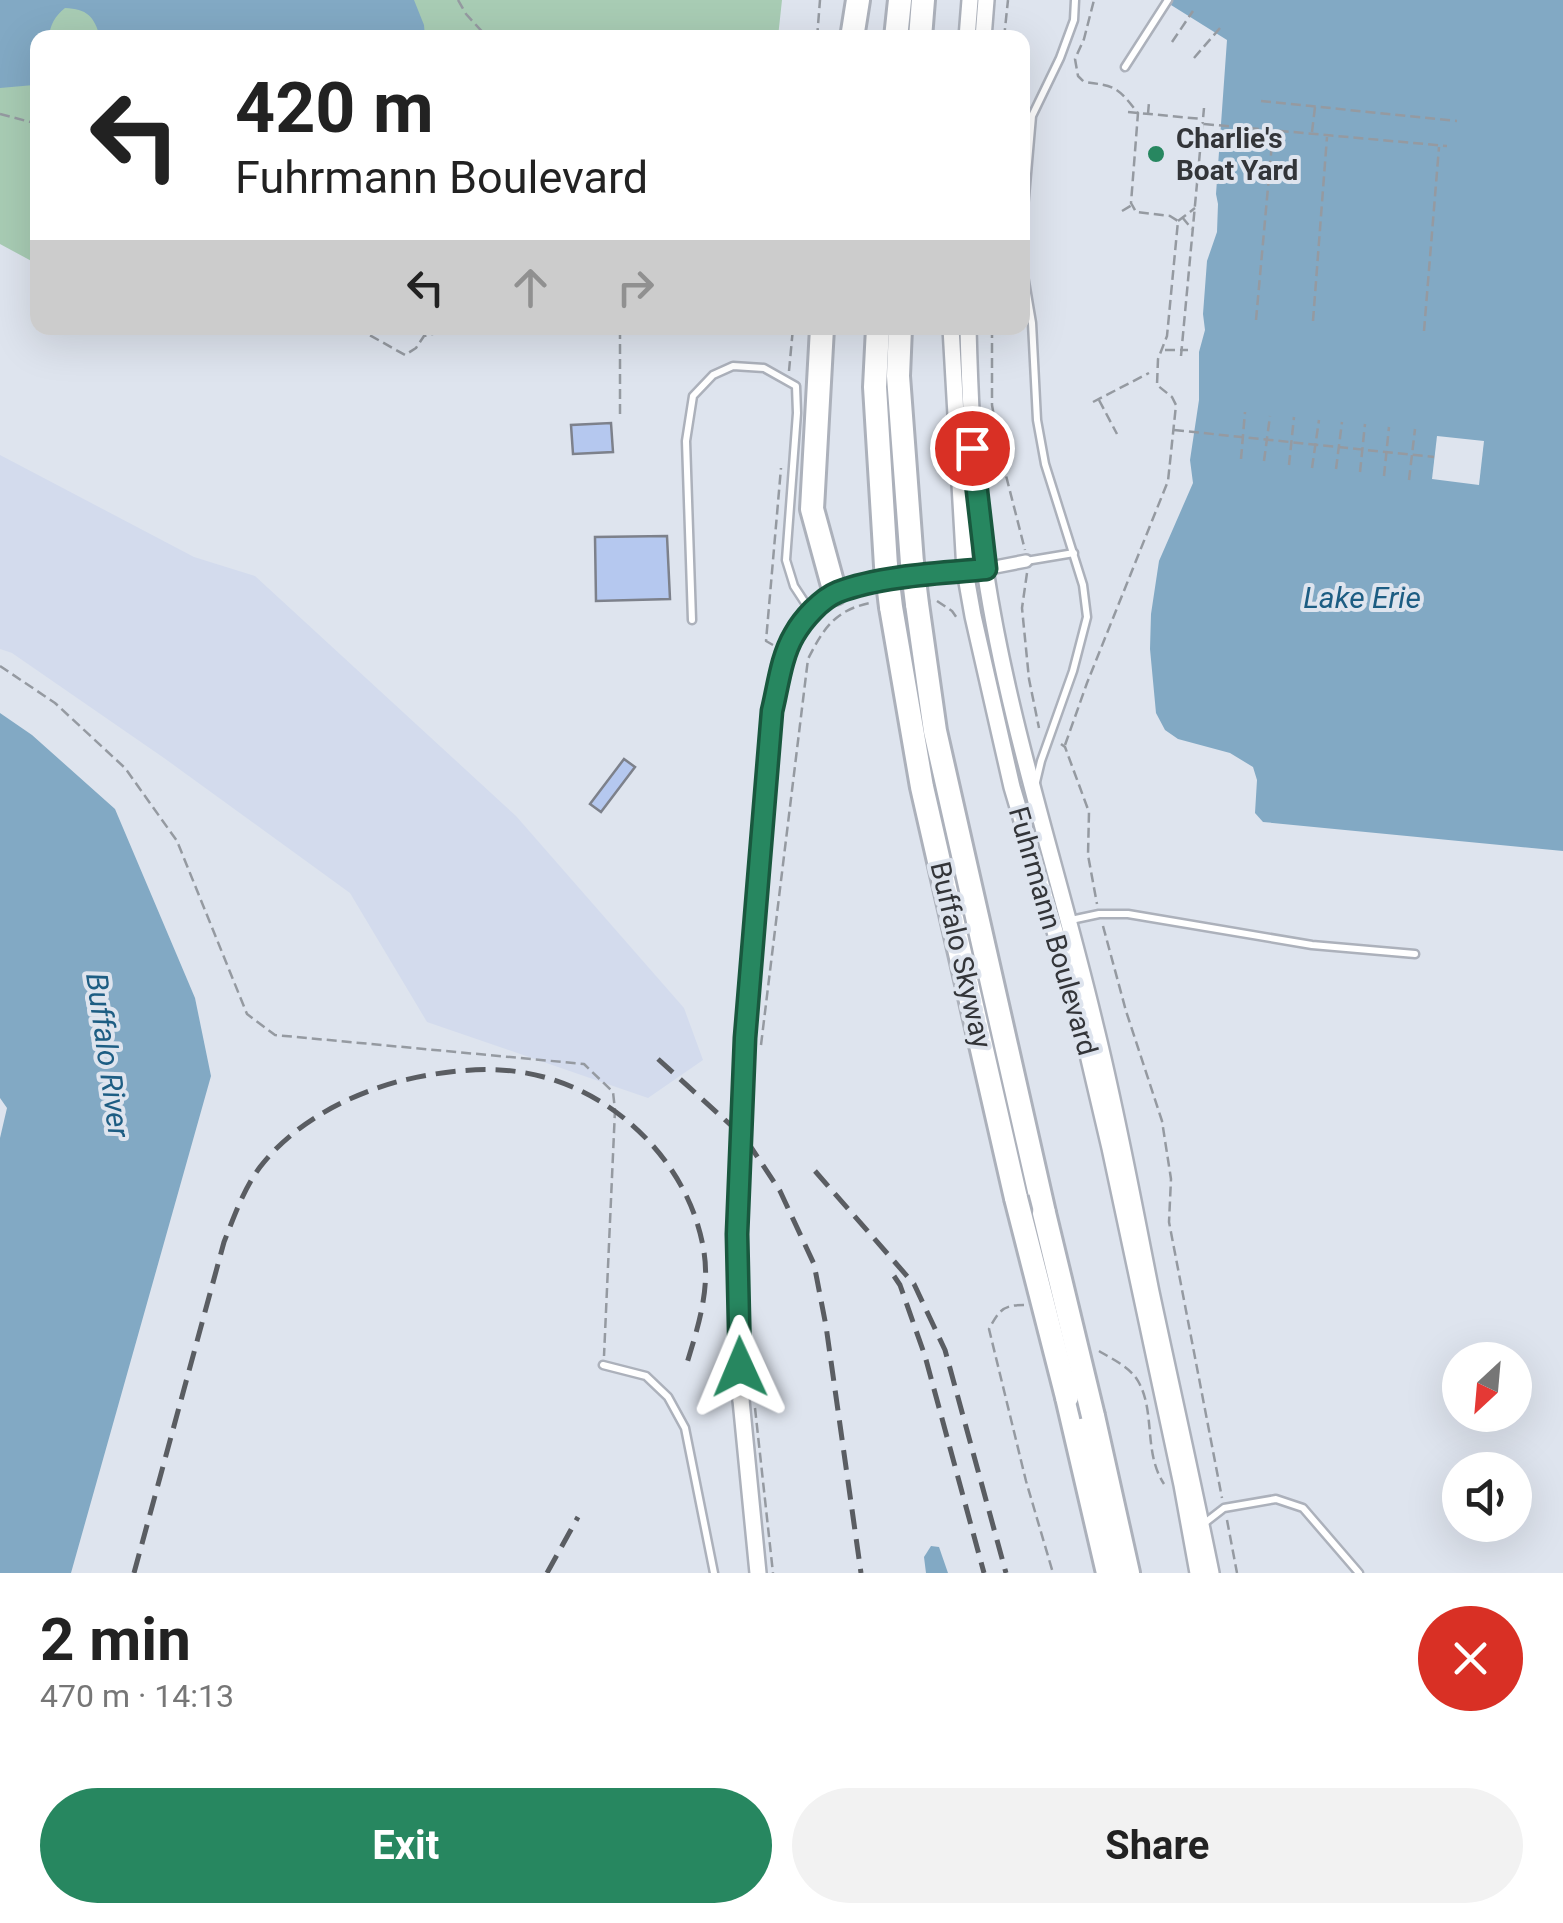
<!DOCTYPE html>
<html lang="en">
<head>
<meta charset="utf-8">
<style>
	:root { --surface:#fff; --page:#f2f2f2; --text:#222; --muted:#767676; --accent:#278760 }
	body { margin:0; font-family:Roboto,sans-serif; background:var(--page); color:var(--text); height:100vh; display:flex; flex-direction:column; font-size:38px; white-space:nowrap }
	* { box-sizing:border-box; margin:0 }
	p { font-size:32px; color:var(--muted) }
	.icon { flex:none; width:55px; height:55px; fill:none; stroke:currentColor; stroke-width:2; stroke-linecap:round; stroke-linejoin:round }
	.map { position:relative; height:1573px; overflow:hidden }
	.sheet { display:flex; flex-direction:column; background:var(--surface); flex:1 }
	.sheet>* { flex:none }
	.guide { position:absolute; left:30px; top:30px; width:1000px; height:305px; border-radius:20px; box-shadow:0 10px 40px #0002; background:#fff; color:var(--text); overflow:hidden }
	.needle { width:65px; rotate:206deg }
	.tools { position:absolute; left:1442px; top:1342px; display:grid; gap:20px }
	.tools a { display:grid; place-items:center; width:90px; height:90px; border-radius:50%; background:var(--surface); box-shadow:0 10px 40px #0002; font-size:50px }
	.pin { position:absolute; display:grid; place-items:center; width:85px; height:85px; color:#fff; margin:-42px; border:5px solid #fff; border-radius:50%; box-shadow:0 2px 10px #0007 }
	.me { position:absolute; width:110px; margin:-55px; rotate:359deg; stroke-linejoin:round; filter:drop-shadow(0 0 8px #0008) }
	.turn { display:flex; align-items:center; gap:35px; height:210px; padding:0 40px; font-size:45px }
	.turn .icon { width:130px; height:130px; stroke-width:2.5 }
	.turn b { display:block; font-size:70px; line-height:85px }
	.lanes { display:flex; align-items:center; height:95px; padding:0 40px; background:#0003; justify-content:center; gap:50px; direction:ltr }
	.lanes .off { opacity:.35 }
	.round { display:grid; place-items:center; flex:none; width:105px; height:105px; border-radius:52px; background:var(--page) }
	.head { display:flex; align-items:center; justify-content:space-between; height:170px; padding:0 40px }
	h1 { font-size:60px; font-weight:700; line-height:75px }
	.cta { display:flex; gap:20px; margin-top:auto; padding:20px 40px }
	.cta a { flex:1; height:115px; border-radius:60px; background:var(--accent); color:#fff; font-size:40px; font-weight:700; line-height:115px; text-align:center }
	.cta a+a { background:var(--page); color:var(--text) }
	.map>svg:first-child { display:block }
	.built { fill:#d3dbed }
	.green { fill:#a8ccb4 }
	.water { fill:#82a9c4 }
	.pier { fill:#dee4ee }
	.building { fill:#b5c8ef; stroke:#7d818b; stroke-width:2.5 }
	.lines { fill:none; stroke-linecap:round; stroke-linejoin:round }
	.service-casing { stroke:#acb1bb; stroke-width:11 }
	.minor-casing { stroke:#acb1bb; stroke-width:16 }
	.tertiary-casing { stroke:#acb1bb; stroke-width:20 }
	.motorway-casing { stroke:#acb1bb; stroke-width:28 }
	.path { stroke:#959aa1; stroke-width:2.5; stroke-dasharray:10 5; stroke-linecap:butt }
	.service { stroke:#fff; stroke-width:6 }
	.minor { stroke:#fff; stroke-width:11 }
	.tertiary { stroke:#fff; stroke-width:15 }
	.motorway { stroke:#fff; stroke-width:22 }
	.rail { stroke:#5a5d62; stroke-width:5; stroke-dasharray:20 10; stroke-linecap:butt }
	.tertiary-bridge-casing { stroke:#acb1bb; stroke-width:20; stroke-linecap:butt }
	.motorway-bridge-casing { stroke:#acb1bb; stroke-width:28; stroke-linecap:butt }
	.path-bridge { stroke:#959aa1; stroke-width:2.5; stroke-dasharray:10 5; stroke-linecap:butt }
	.tertiary-bridge { stroke:#fff; stroke-width:15 }
	.motorway-bridge { stroke:#fff; stroke-width:22 }
	.route-casing { stroke:#19583e; stroke-width:25 }
	.route { stroke:#278760; stroke-width:18 }
	.poi-dot { fill:#278760; stroke:#dee4ee; stroke-width:4 }
	.labels { text-anchor:middle; dominant-baseline:central; stroke-width:8; stroke-linejoin:round; paint-order:stroke }
	.poi-label { font-size:28px; font-weight:bold; fill:#333539; stroke:#dee4ee; text-anchor:start }
	.street-label { font-size:28px; fill:#333539; stroke:#dee4ee }
	.water-label { font-size:30px; font-style:italic; fill:#1d5d83; stroke:#dee4ee }
</style>
</head>
<body>
<div class="map">
<svg width="1563" height="1573" viewBox="0 0 1563 1573">
	<rect width="100%" height="100%" fill="#dee4ee"/>
	<path class="built" d="M0,455L194,557L255,576L516,816L684,1008L703,1060L648,1098L427,1022L350,893L164,758L12,653L0,649Z"/>
	<path class="green" d="M0,0H782L778,37L38,38L37,264L0,244Z"/>
	<g class="water">
		<path d="M0,0H414L424,25L425,37H100C94,16 87,9 65,8C55,16 50,25 49,37L38,38L37,80L34,85L0,88Z"/>
		<path d="M1163,0H1563V851L1263,822L1255,813L1257,780L1253,767L1230,753L1178,739L1165,730L1156,713L1150,649L1151,614L1159,561L1193,483L1190,460L1199,400V352L1205,330L1203,314L1207,261L1217,232L1218,204L1216,194L1227,40Z"/>
		<path d="M0,713L32,735L115,809L195,998L211,1076L71,1573H0V1138L7,1108L0,1098Z"/>
		<path d="M931,1546L939,1547L948,1573H926L924,1557Z"/>
	</g>
	<path class="pier" d="M1437,436L1484,441L1479,485L1432,479Z"/>
	<g class="building">
		<path d="M611,423L613,452L573,454L571,425Z"/>
		<path d="M667,536L670,599L596,601L595,537Z"/>
		<path d="M624,759L635,767L601,812L590,804Z"/>
	</g>
	<g class="lines">
		<g class="service-casing">
			<g id="service">
				<path d="M1125,67L1168,0"/>
				<path d="M1022,231L1032,116L1060,58L1074,20L1075,0"/>
				<path d="M1022,264L1032,323L1037,420L1045,464L1083,585L1087,617L1073,671L1041,761L1036,782"/>
				<path d="M1026,561L1074,553"/>
				<path d="M692,620L686,441L693,396L713,375L733,366L764,368L796,386L797,413L786,560L794,586L811,612"/>
				<path d="M1071,920L1099,914H1128L1312,945L1415,954"/>
				<path d="M603,1365L646,1376L668,1397L685,1428L714,1573"/>
				<path d="M1202,1525L1224,1508L1276,1499L1303,1508L1359,1573"/>
			</g>
		</g>
		<g class="minor-casing">
			<path id="minor" d="M985,569L1026,561"/>
		</g>
		<g class="tertiary-casing">
			<g id="tertiary">
				<path d="M967,38L970,0"/>
				<path d="M983,38L986,0"/>
				<path d="M951,328L965,571L973,616L1012,787L1074,995L1110,1148L1182,1485L1198,1573"/>
				<path d="M968,328C970,409 974,489 985,569C1008,724 1059,873 1095,1025C1117,1113 1133,1202 1151,1292C1171,1386 1192,1479 1211,1573"/>
				<path d="M745,1038L772,711L783,663L793,636L813,611L835,593L864,585L937,572L973,570"/>
				<path d="M741,1400L758,1573"/>
			</g>
		</g>
		<g class="motorway-casing">
			<g id="motorway">
				<path d="M852,38L858,0"/>
				<path d="M896,38L900,0"/>
				<path d="M920,38L923,0"/>
				<path d="M822,328L812,509L835,593"/>
				<path d="M878,328L875,387L886,566"/>
				<path d="M900,328L898,376L912,563"/>
				<path d="M917,604L935,731L1044,1213"/>
				<path d="M891,607L922,787L1016,1198"/>
				<path d="M1067,1397L1108,1573"/>
				<path d="M1093,1416L1128,1573"/>
			</g>
		</g>
		<g class="path">
			<path d="M458,0L466,14L488,38"/>
			<path d="M76,37V38"/>
			<path d="M817,38L820,0"/>
			<path d="M1004,38L1008,0"/>
			<path d="M1172,42L1193,11"/>
			<path d="M1194,58L1220,28"/>
			<path d="M1261,101L1457,121"/>
			<path d="M1128,112L1202,119"/>
			<path d="M0,114L38,124"/>
			<path d="M1148,114L1149,102"/>
			<path d="M1204,124L1447,146"/>
			<path d="M1312,132L1315,107"/>
			<path d="M1122,211L1132,205"/>
			<path d="M1182,217L1192,229"/>
			<path d="M1178,221L1195,208"/>
			<path d="M1256,320L1273,132"/>
			<path d="M1313,321L1327,137"/>
			<path d="M357,328L405,355L416,348L424,336L458,328"/>
			<path d="M992,328V405L1001,456L1025,550"/>
			<path d="M1424,331L1439,147"/>
			<path d="M1165,350H1188"/>
			<path d="M1181,356L1204,108"/>
			<path d="M789,371L793,328"/>
			<path d="M1099,400L1117,434"/>
			<path d="M1093,402L1149,373"/>
			<path d="M620,414V328"/>
			<path d="M1174,430L1434,457"/>
			<path d="M1241,459L1245,412"/>
			<path d="M1264,461L1270,416"/>
			<path d="M1289,465L1294,417"/>
			<path d="M1312,468L1319,420"/>
			<path d="M1336,469L1342,422"/>
			<path d="M1360,472L1365,424"/>
			<path d="M1384,476L1389,427"/>
			<path d="M1409,480L1415,429"/>
			<path d="M1027,573L1022,608L1029,679L1039,728"/>
			<path d="M937,601L952,611L957,618"/>
			<path d="M773,645L766,641L781,468"/>
			<path d="M0,666L55,703L125,768L177,841L247,1014L275,1035L584,1064L613,1092L615,1110L604,1356"/>
			<path d="M1061,744L1065,747L1089,812L1088,855L1097,904"/>
			<path d="M1065,745L1087,683L1168,481L1176,405L1172,397L1157,385L1158,359L1167,336L1178,221L1170,216L1136,212L1131,203L1138,113C1117,87 1117,86 1084,82L1078,76L1075,59L1084,39L1094,0"/>
			<path d="M1103,926L1126,1011L1162,1121L1171,1179L1169,1222L1222,1498"/>
			<path d="M761,1045L808,659C823,629 835,610 870,603"/>
			<path d="M1024,1305C1002,1305 999,1311 989,1329L1026,1481L1053,1573"/>
			<path d="M1099,1351C1112,1359 1130,1367 1138,1381C1156,1412 1143,1452 1164,1484"/>
			<path d="M1227,1520L1237,1573"/>
		</g>
		<use href="#service" class="service"/>
		<use href="#minor" class="minor"/>
		<use href="#tertiary" class="tertiary"/>
		<use href="#motorway" class="motorway"/>
		<g class="rail">
			<path d="M658,1059L745,1138L780,1191L814,1264L826,1326L861,1573"/>
			<path d="M815,1171L914,1284L945,1350L1006,1573"/>
			<path d="M894,1276L900,1285L925,1356L984,1573"/>
			<path d="M134,1573L224,1242C234,1217 243,1190 260,1167C294,1123 348,1095 400,1081C438,1072 481,1066 520,1072C610,1085 690,1161 704,1252C710,1290 698,1327 687,1363"/>
			<path d="M547,1573L578,1517"/>
		</g>
		<g class="tertiary-bridge-casing">
			<path id="tertiary-bridge" d="M741,1400L737,1234L745,1038"/>
		</g>
		<g class="motorway-bridge-casing">
			<g id="motorway-bridge">
				<path d="M912,563L917,604"/>
				<path d="M886,566L891,607"/>
				<path d="M1016,1198L1067,1397"/>
				<path d="M1044,1213L1093,1416"/>
			</g>
		</g>
		<path class="path-bridge" d="M755,1408L773,1573"/>
		<use href="#tertiary-bridge" class="tertiary-bridge"/>
		<use href="#motorway-bridge" class="motorway-bridge"/>
	</g>
	<g class="lines">
		<g class="route-casing">
			<path id="route" d="M740,1367L737,1234L745,1038L772,711C778,687 781,657 794,635C803,619 821,599 838,592C879,576 942,573 986,569L972,448"/>
		</g>
		<use href="#route" class="route"/>
	</g>
	<circle class="poi-dot" cx="1156" cy="154" r="10"/>
	<g class="labels">
		<g class="poi-label">
			<text x="1176" y="138">Charlie's<tspan x="1176" dy="32">Boat Yard</tspan></text>
		</g>
		<g class="street-label">
			<text transform="translate(1053 931) rotate(74)">Fuhrmann Boulevard</text>
			<text transform="translate(961 955) rotate(77)">Buffalo Skyway</text>
		</g>
		<g class="water-label">
			<text x="1362" y="597">Lake Erie</text>
			<text transform="translate(108 1055) rotate(82)">Buffalo River</text>
		</g>
	</g>
</svg>
<div class="tools">
<a><svg class="needle" viewBox="-14 -14 28 28"><path d="M0-13l5 13h-10z" fill="#e53935"/><path d="M0 13l5-13h-10z" fill="#767676"/></svg></a>
<a><svg class="icon" aria-label="sound" viewBox="0 0 24 24"><path d="M4 9h4l5-4v14l-5-4H4zM17 9q2 3 0 6"/></svg></a>
</div>
<div class="pin" style="left:972px;top:448px;background:#d93025"><svg class="icon" aria-label="arrive" viewBox="0 0 24 24"><path d="M6 21V4h12l-3 4 3 4H6"/></svg></div>
<svg class="me" style="left:740px;top:1367px" viewBox="-20 -20 40 40"><path d="M0-17L14 15 0 8-14 15z" fill="#278760" stroke="#fff" stroke-width="4"/></svg>
<div class="guide">
<div class="turn"><svg class="icon" aria-label="left" viewBox="0 0 24 24"><path d="M17 20v-9H6M10 6l-5 5 5 5"/></svg><div><b>420 m</b>Fuhrmann Boulevard</div></div>
<div class="lanes"><svg class="icon" aria-label="left" viewBox="0 0 24 24"><path d="M17 20v-9H6M10 6l-5 5 5 5"/></svg><svg class="icon off" aria-label="ahead" viewBox="0 0 24 24"><path d="M12 20V5M6 11l6-6 6 6"/></svg><svg class="icon off" aria-label="right" viewBox="0 0 24 24"><path d="M7 20v-9h11M14 6l5 5-5 5"/></svg></div>
</div>
</div>
<section class="sheet">
<div class="head"><div><h1>2 min</h1><p>470 m · 14:13</p></div><a class="round" style="background:#d93025;color:#fff"><svg class="icon" aria-label="close" viewBox="0 0 24 24"><path d="M6 6l12 12M18 6L6 18"/></svg></a></div>
<div class="cta"><a>Exit</a><a>Share</a></div>
</section>
</body>
</html>
